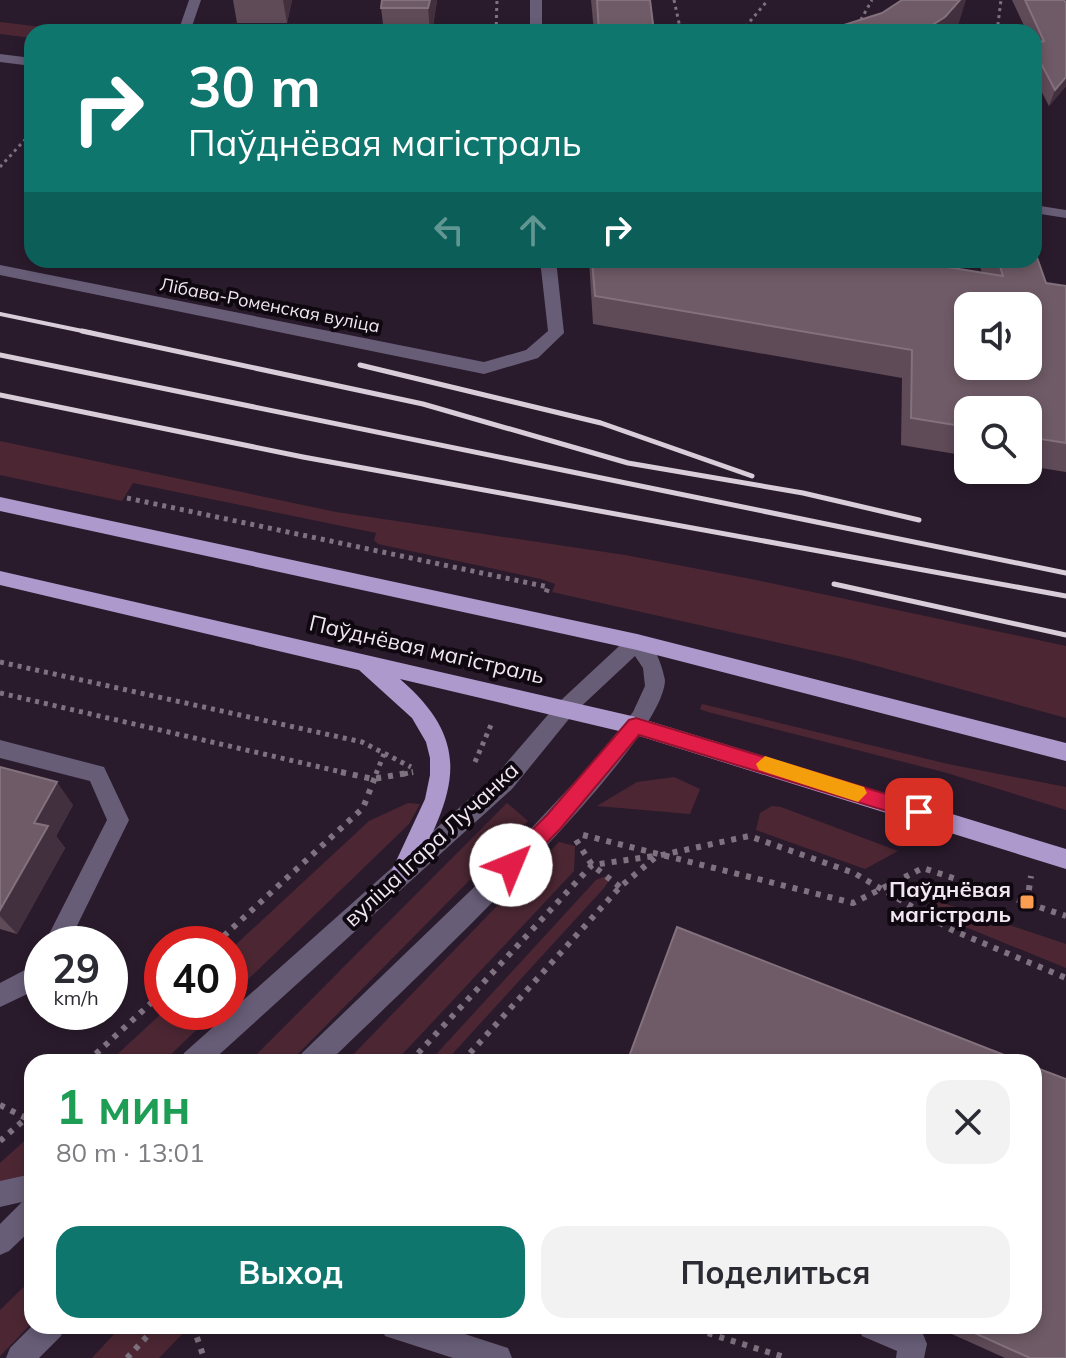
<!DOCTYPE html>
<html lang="ru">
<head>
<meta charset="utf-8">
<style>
	:root { --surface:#fff; --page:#f2f2f3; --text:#2b2b33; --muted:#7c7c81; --accent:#0f766e }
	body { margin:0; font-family:Mulish,sans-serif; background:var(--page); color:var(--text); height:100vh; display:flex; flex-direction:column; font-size:30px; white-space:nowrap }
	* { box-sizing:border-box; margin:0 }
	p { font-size:26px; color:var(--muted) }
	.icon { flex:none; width:44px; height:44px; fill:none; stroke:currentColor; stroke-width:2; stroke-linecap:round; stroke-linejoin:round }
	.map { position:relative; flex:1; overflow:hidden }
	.drawer { position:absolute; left:24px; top:1054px; width:1018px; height:280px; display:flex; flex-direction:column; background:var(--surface); border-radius:24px; box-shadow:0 4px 12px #0003 }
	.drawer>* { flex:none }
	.guide { position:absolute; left:24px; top:24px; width:1018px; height:244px; border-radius:24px; box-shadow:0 4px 12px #0003; background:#0f766e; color:#fff; overflow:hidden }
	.buttons { position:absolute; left:954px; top:292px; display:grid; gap:16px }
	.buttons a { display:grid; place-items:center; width:88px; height:88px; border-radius:16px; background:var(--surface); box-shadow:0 4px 12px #0003; font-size:40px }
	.speed { position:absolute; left:24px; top:926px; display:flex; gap:16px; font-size:40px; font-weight:700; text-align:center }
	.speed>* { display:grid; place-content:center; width:104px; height:104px; border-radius:50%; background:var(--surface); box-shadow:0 4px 12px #0003; line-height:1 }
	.speed small { font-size:20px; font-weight:400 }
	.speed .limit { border:12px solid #d22; background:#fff; color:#111 }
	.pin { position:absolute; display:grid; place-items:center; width:68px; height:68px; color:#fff; margin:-34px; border-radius:16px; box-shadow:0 4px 12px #0006 }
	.me { position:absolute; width:88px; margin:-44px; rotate:45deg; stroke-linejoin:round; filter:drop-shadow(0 0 6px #0008) }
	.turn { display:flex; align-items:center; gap:28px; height:168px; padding:0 32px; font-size:36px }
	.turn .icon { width:104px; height:104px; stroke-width:2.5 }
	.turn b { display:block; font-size:56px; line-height:68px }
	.lanes { display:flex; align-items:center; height:76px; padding:0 32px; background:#0003; justify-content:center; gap:40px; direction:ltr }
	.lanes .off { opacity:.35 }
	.round { display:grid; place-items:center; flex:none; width:84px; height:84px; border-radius:24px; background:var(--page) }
	.head { display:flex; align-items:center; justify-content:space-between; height:136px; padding:0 32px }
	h1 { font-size:48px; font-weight:700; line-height:60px; color:#1e9e55 }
	.primary-button { display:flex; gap:16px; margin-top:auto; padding:16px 32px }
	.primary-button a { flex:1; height:92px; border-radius:24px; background:var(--accent); color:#fff; font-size:32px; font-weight:700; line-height:92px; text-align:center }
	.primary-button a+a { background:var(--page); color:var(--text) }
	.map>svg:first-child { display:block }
	.green { fill:#4c2733 }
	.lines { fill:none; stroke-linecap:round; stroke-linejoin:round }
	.path-far2 { stroke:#7f7280; stroke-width:3; stroke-dasharray:3 4; stroke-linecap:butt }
	.path-far1 { stroke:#7f7280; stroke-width:5; stroke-dasharray:4 5; stroke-linecap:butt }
	.path { stroke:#7f7280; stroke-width:6; stroke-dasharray:5 7; stroke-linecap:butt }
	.minor { fill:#675d77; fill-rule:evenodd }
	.major { fill:#ae99cd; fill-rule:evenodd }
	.rail-far1 { stroke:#d8cdd9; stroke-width:4 }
	.rail { stroke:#d8cdd9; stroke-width:5 }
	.wall { fill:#5f4a57 }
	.shaded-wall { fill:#43303f }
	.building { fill:#6f5b67; stroke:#83717d; stroke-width:2; fill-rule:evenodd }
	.route { fill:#e11d48; stroke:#92132f; stroke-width:2 }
	.slow { fill:#f59e0b }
	.poi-dot { fill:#fb9e51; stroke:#0f0810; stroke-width:3 }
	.labels { text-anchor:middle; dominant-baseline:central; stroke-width:8; stroke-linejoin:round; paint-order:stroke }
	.far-street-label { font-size:18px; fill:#f1e7f2; stroke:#0f0810 }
	.street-label { font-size:22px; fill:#f1e7f2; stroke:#0f0810 }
	.poi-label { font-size:22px; font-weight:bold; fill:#f1e7f2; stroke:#0f0810; text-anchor:end }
</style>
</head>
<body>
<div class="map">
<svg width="1066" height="1358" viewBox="0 0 1066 1358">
	<rect width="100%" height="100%" fill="#2a1b2c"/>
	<g class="green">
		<path d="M0,22L84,32H32V38L0,34Z"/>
		<path d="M0,441L336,512L625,555L756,580L1066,646V718L851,659L552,592L555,584L541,579L378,544L374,540L376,533L133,483L122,501L0,475Z"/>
		<path d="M702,704L948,764L1066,787V810L947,773L708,712L700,709Z"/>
		<path d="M674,777L700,789L690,814L597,806L637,782Z"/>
		<path d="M408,803L420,804L409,824L230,997V950L369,821Z"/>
		<path d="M507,803L528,821L290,1062H249Z"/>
		<path d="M772,806L781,807L898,851L865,869L756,830L760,813Z"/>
		<path d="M559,842L575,846L574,871L395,1062H346Z"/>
		<path d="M606,876L610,879L604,888L445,1062H429L596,880Z"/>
		<path d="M919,895L1066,944V968L963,926L914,897Z"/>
		<path d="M163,1012H215L163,1062H109Z"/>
		<path d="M32,1134V1181L0,1183V1163Z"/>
		<path d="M32,1279V1323L0,1356V1310Z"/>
		<path d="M156,1326L188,1328L159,1358H92L115,1333Z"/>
	</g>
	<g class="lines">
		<g class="path-far2">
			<path d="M674,0L681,32"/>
			<path d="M496,32L497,0"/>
			<path d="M741,32L768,0"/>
			<path d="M854,32L872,0"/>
			<path d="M997,32L1001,0"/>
			<path d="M0,167L32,132"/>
		</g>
		<g class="path-far1">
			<path d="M127,498L548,587L546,593"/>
			<path d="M0,662L362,742L411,767"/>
			<path d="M0,693L350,774"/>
			<path d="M475,762L491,725"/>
			<path d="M376,774L384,754"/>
			<path d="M404,774L413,772"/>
		</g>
		<g class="path">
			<path d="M341,772L373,779L413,772"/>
			<path d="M583,835L853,903L923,868L1066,916"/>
			<path d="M576,840L592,865L620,887"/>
			<path d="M1027,902L1031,876"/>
			<path d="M215,944L363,808L377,772"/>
			<path d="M87,1062L162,993"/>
			<path d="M410,1062L592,865L654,856"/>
			<path d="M462,1062L620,887L657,856L749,836L854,873L952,930L1066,978"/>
			<path d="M0,1105L26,1118"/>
			<path d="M0,1141L32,1113"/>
			<path d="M193,1326L204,1358"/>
			<path d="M685,1326L787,1358"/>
			<path d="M127,1358L152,1331L181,1326"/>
		</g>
		<g class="minor">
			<path d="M189,0H201L190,32H178Z"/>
			<rect x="530" y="0" width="12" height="32"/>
			<path d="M0,54L32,58V66L0,62Z"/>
			<path d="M1034,205L1066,210V218L1034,213Z"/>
			<path d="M540,260H556L564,333L538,358L484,374L0,275V265L484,362L526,350L548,331Z"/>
			<path d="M637,634C653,639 662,664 665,680C664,749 389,1003 329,1062H299L302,1053L494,868L599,756L633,712L645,686L643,668L635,656L573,714L512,789L211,1062H181L184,1053L496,775L559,702L630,636Z"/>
			<path d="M0,740L104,767L129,820L68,944H44L107,820L90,781L0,758Z"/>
			<path d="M42,961V987L0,1007V983Z"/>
			<path d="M32,1174V1229L9,1251L0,1255V1224L22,1202L0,1207V1181Z"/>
			<path d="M32,1326H65L61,1336L39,1358H6L10,1348Z"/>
			<path d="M381,1326H440L508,1348L512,1358H453L385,1336Z"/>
			<path d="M858,1326H904L923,1334L927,1344L924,1358H896L897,1351L862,1336Z"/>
		</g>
		<g class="major">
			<path d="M0,497L637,634L1066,743V761L637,650L0,511Z"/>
			<path d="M0,571L636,717L1066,849V869L636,735L400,679C480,748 450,799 410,879L402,882L394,879L391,872L425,799L430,775V758L426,742L412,718L359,670L0,585Z"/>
		</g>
		<path class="rail-far1" d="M0,314L92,333"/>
		<g class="rail">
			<path d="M82,331L423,404L628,463L803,493L919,520"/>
			<path d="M0,355L1066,573"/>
			<path d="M360,365L601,423L752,476"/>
			<path d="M0,395L303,457L1066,596"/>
			<path d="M834,584L1066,635"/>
		</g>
	</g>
	<g class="wall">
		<path d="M233,0H292L287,23H237Z"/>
		<path d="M437,0L432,32H384L381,8Z"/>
		<path d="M591,0H650L654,32H594Z"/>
		<path d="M1012,0H1064L1066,3V86L1049,106L1034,77V32H1027Z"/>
		<path d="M589,260H903L982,273L978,260H1034L1046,283L1066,286V472L1028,466V410H968V456L901,445L902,378L593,324Z"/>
		<path d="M0,767L73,805L56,836L65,848L17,934L0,929Z"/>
		<path d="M934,1326H1034L1066,1358H1005Z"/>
	</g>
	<g class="shaded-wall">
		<path d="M283,0H292L287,23Z"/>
		<path d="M430,0H437L432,32H430L428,8Z"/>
		<path d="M960,0H966L956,32H921Z"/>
		<path d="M1066,77V86L1049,106L1055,90Z"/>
		<path d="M57,782L73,805L56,836L65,848L17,934L0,916V910L34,823Z"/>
	</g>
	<g class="building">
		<path d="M382,0H430L428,8H381Z"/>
		<path d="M597,0H650L654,32H599Z"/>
		<path d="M902,0H960L945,17L921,32H822L882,13Z"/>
		<path d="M1025,0H1064L1066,3V77L1055,90L1034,50V43L1044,41Z"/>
		<path d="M1034,249L1046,283L1066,286V443L1028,437V410H968V427L911,418L912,350L595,296L592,260H903L1003,276L998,260H1034ZM968,306H1028V366H968Z"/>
		<path d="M0,767L57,782L34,823L48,826L0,910Z"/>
		<path d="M677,927L1022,1062H627Z"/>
		<path d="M1034,1067L1066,1079V1358H1030L959,1326H1034Z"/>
	</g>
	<path class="route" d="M636,718L919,804L929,812L919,821L639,735L561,828L518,872H503L500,865L503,859L547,815L629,720Z"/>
	<path class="slow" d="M765,756L864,787L867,793L858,802L759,770L756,764Z"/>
	<rect class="poi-dot" x="1019" y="894" width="16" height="16" rx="4"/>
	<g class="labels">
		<g class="far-street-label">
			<text transform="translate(270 305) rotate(11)">Лібава-Роменская вуліца</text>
		</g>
		<g class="street-label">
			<text transform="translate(427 649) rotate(13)">Паўднёвая магістраль</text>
			<text transform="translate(431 844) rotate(-43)">вуліца Ігара Лучанка</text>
		</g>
		<g class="poi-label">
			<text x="1011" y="889">Паўднёвая<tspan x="1011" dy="25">магістраль</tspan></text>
		</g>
	</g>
</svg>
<div class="buttons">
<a><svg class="icon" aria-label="sound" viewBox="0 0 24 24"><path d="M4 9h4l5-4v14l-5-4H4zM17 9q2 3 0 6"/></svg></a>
<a><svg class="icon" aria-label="search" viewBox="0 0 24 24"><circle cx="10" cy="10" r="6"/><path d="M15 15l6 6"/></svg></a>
</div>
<div class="speed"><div>29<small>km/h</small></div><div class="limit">40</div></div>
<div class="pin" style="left:919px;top:812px;background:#d93025"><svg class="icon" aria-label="arrive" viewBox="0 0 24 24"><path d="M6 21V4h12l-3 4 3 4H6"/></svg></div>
<svg class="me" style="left:511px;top:865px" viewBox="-20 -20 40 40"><circle r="19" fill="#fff"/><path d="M0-13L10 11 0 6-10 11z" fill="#e11d48"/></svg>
<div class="guide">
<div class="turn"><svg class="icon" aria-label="right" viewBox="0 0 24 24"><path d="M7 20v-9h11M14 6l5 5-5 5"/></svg><div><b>30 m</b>Паўднёвая магістраль</div></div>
<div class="lanes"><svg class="icon off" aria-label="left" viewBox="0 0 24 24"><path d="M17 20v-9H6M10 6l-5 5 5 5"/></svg><svg class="icon off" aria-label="ahead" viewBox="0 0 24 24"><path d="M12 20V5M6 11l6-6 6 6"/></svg><svg class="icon" aria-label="right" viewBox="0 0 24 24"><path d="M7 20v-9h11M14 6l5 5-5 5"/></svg></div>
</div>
<section class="drawer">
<div class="head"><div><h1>1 мин</h1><p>80 m · 13:01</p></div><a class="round"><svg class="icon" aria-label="close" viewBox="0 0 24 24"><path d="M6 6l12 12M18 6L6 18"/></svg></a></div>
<div class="primary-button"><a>Выход</a><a>Поделиться</a></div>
</section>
</div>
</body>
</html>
